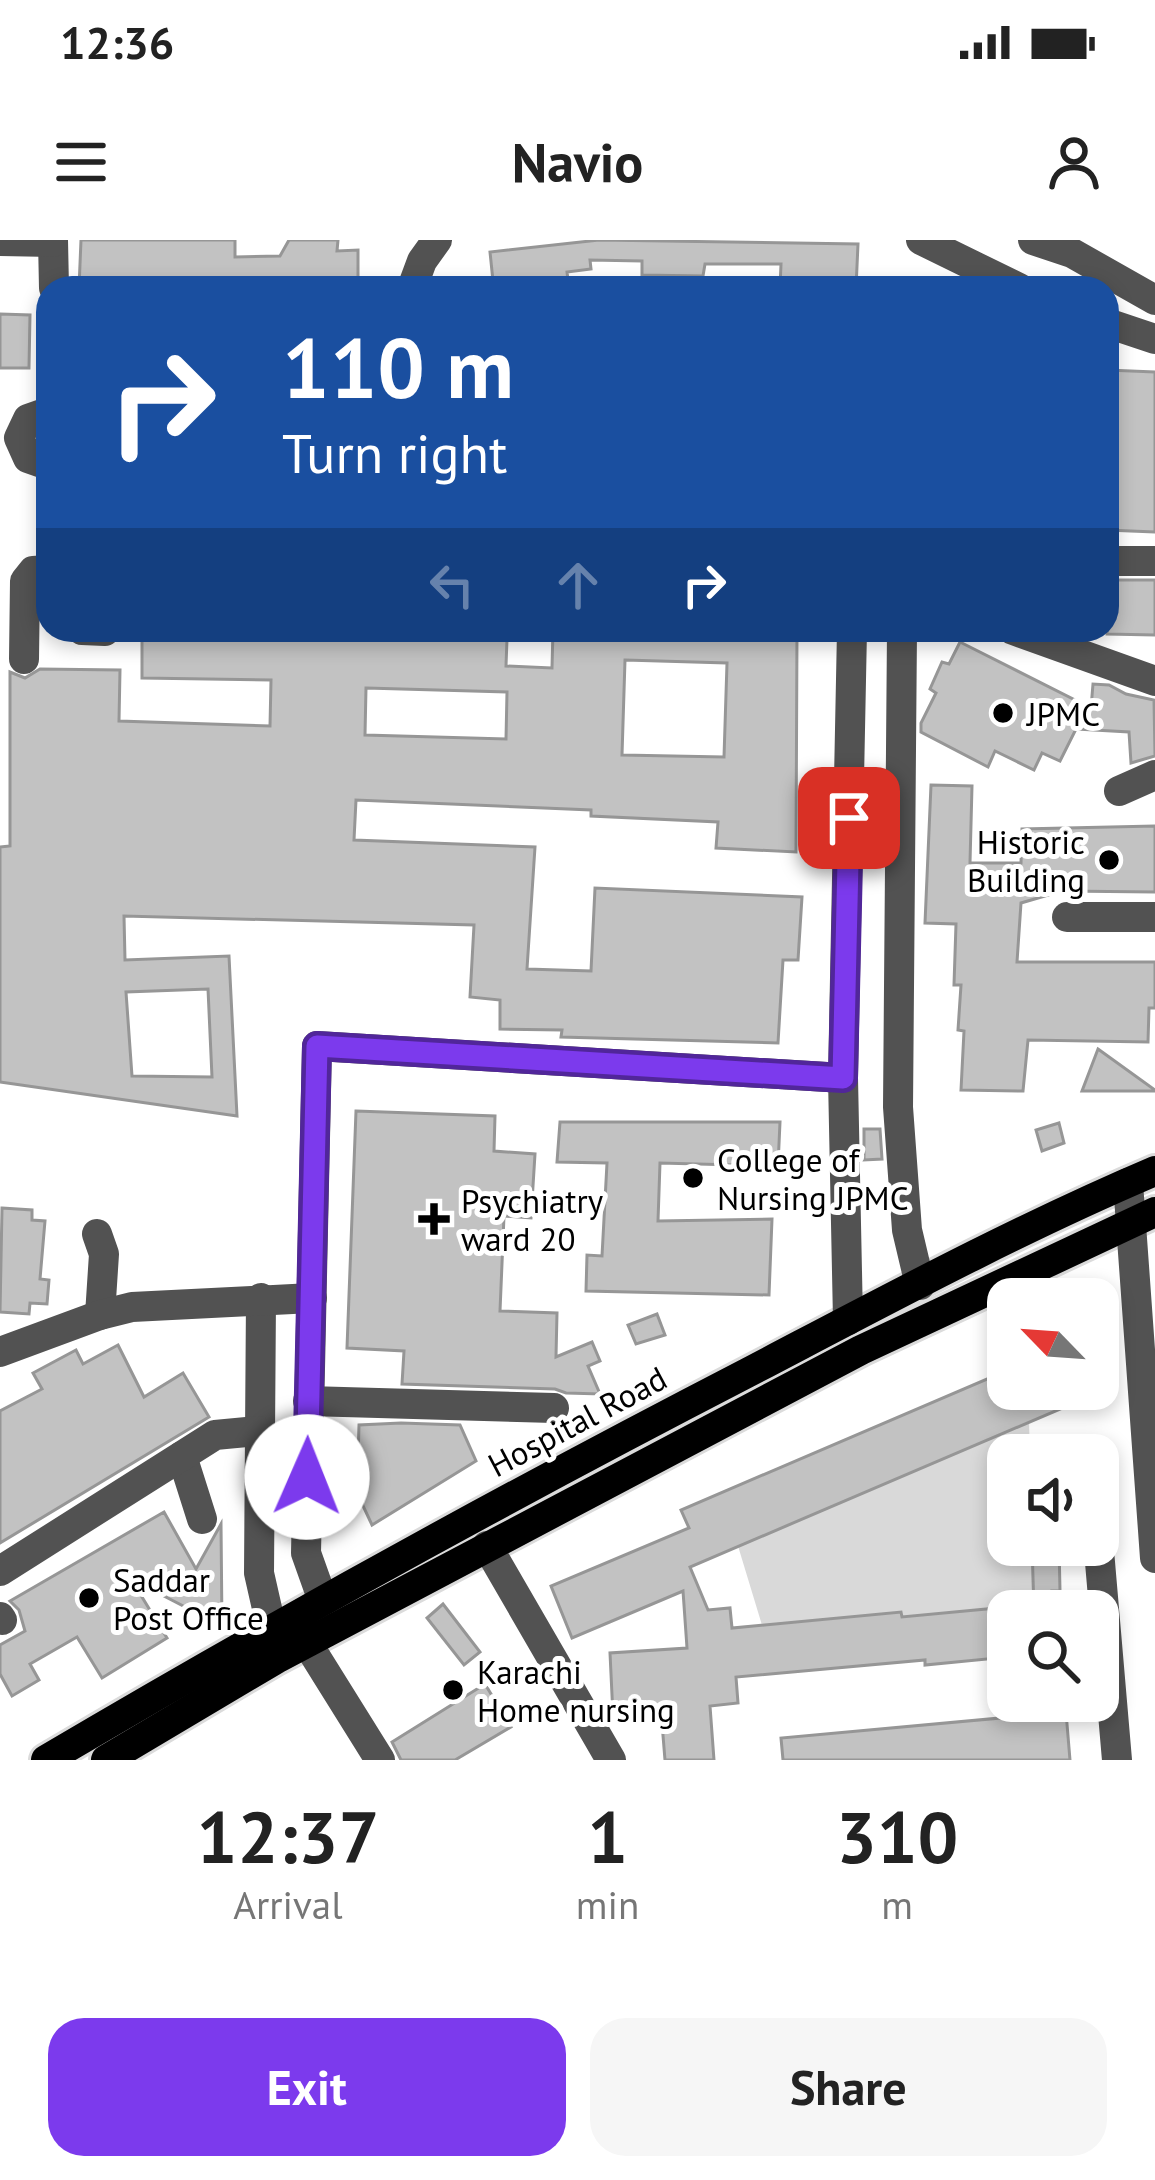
<!DOCTYPE html>
<html lang="en">
<head>
<meta charset="utf-8">
<style>
	:root { --surface:#fff; --page:#f6f6f6; --text:#222; --muted:#767676; --accent:#7c3aed }
	body { margin:0; font-family:"PT Sans",sans-serif; background:var(--page); color:var(--text); height:100vh; display:flex; flex-direction:column; font-size:45px; white-space:nowrap }
	* { box-sizing:border-box; margin:0 }
	p { font-size:39px; color:var(--muted) }
	.icon { flex:none; width:66px; height:66px; fill:none; stroke:currentColor; stroke-width:2; stroke-linecap:round; stroke-linejoin:round }
	.map { position:relative; height:1520px; overflow:hidden }
	.sheet { display:flex; flex-direction:column; background:var(--surface); flex:1 }
	.sheet>* { flex:none }
	.hud { position:absolute; left:36px; top:36px; width:1083px; height:366px; border-radius:36px; box-shadow:0 6px 18px #0003; background:#1a4fa0; color:#fff; overflow:hidden }
	.needle { width:78px; rotate:295deg }
	.fabs { position:absolute; left:987px; top:1038px; display:grid; gap:24px }
	.fabs a { display:grid; place-items:center; width:132px; height:132px; border-radius:24px; background:var(--surface); box-shadow:0 6px 18px #0003; font-size:60px }
	.pin { position:absolute; display:grid; place-items:center; width:102px; height:102px; color:#fff; margin:-51px; border-radius:24px; box-shadow:0 6px 18px #0006 }
	.me { position:absolute; width:132px; margin:-66px; rotate:1deg; stroke-linejoin:round; filter:drop-shadow(0 0 9px #0008) }
	.turn { display:flex; align-items:center; gap:42px; height:252px; padding:0 48px; font-size:54px }
	.turn .icon { width:156px; height:156px; stroke-width:2.5 }
	.turn b { display:block; font-size:84px; line-height:102px }
	.lanes { display:flex; align-items:center; height:114px; padding:0 48px; background:#0003; justify-content:center; gap:60px; direction:ltr }
	.lanes .off { opacity:.35 }
	.eta { display:flex; justify-content:space-evenly; align-items:center; height:204px; text-align:center }
	.eta b { font-size:72px; font-weight:800; line-height:84px }
	.primary-button { display:flex; gap:24px; margin-top:auto; padding:24px 48px }
	.primary-button a { flex:1; height:138px; border-radius:36px; background:var(--accent); color:#fff; font-size:48px; font-weight:800; line-height:138px; text-align:center }
	.primary-button a+a { background:var(--page); color:var(--text) }
	.status { display:flex; justify-content:space-between; align-items:center; height:84px; padding:0 60px; background:var(--surface); direction:ltr }
	.status svg { height:33px; fill:currentColor }
	header { display:flex; justify-content:space-between; align-items:center; height:156px; padding:0 48px; background:var(--surface); font-size:54px; font-weight:800 }
	.map>svg:first-child { display:block }
	.green { fill:#d9d9d9 }
	.building { fill:#c2c2c2; stroke:#969696; stroke-width:3; fill-rule:evenodd }
	.lines { fill:none; stroke-linecap:round; stroke-linejoin:round }
	.major-casing { stroke:#dbdbdb; stroke-width:36 }
	.minor { stroke:#525252; stroke-width:30 }
	.major { stroke:#000; stroke-width:30 }
	.route-casing { stroke:#51269a; stroke-width:30 }
	.route { stroke:#7c3aed; stroke-width:21 }
	.poi-dot { fill:#000; stroke:#fff; stroke-width:4.5 }
	.labels { text-anchor:middle; dominant-baseline:central; stroke-width:10; stroke-linejoin:round; paint-order:stroke }
	.poi-label { font-size:33px; fill:#000; stroke:#fff; text-anchor:start }
	.street-label { font-size:33px; fill:#000; stroke:#fff }
</style>
</head>
<body>
<div class="status"><b>12:36</b><svg viewBox="0 0 49 12"><path d="M0 12V9h3v3zM5 12V6h3v6zM10 12V3h3v9zM15 12V0h3v12zM26 1h20v11H26zM47 4h2v5h-2z"/></svg></div>
<header><svg class="icon" aria-label="menu" viewBox="0 0 24 24"><path d="M4 6h16M4 12h16M4 18h16"/></svg>Navio<svg class="icon" aria-label="person" viewBox="0 0 24 24"><circle cx="12" cy="8" r="4"/><path d="M4 21q1-7 8-7t8 7"/></svg></header>
<div class="map">
<svg width="1155" height="1520" viewBox="0 0 1155 1520">
	<rect width="100%" height="100%" fill="#fff"/>
	<path class="green" d="M1029,1182L1030,1215H1008V1305H1032L1033,1364L765,1395L738,1306Z"/>
	<g class="building">
		<path d="M81,0H235V17L280,16L289,0H338L337,11L358,10V48H79Z"/>
		<path d="M599,0L858,4L856,48H780L781,24H705L703,36L642,35V21L590,20L591,29L567,32L569,48H521L520,38L493,41L490,12Z"/>
		<path d="M0,74L30,75L29,128H0Z"/>
		<path d="M1107,130L1155,132V292L1107,290Z"/>
		<path d="M1107,340H1155V395L1107,394Z"/>
		<path d="M142,390H480V396L507,399L506,426L552,428L553,390H797L796,612L716,608L718,582L591,576V570L356,560L354,600L535,607L527,729L591,731L595,648L802,657L798,720H783L778,803L561,797L562,790L500,789V760L470,757L474,685L124,676L125,720L229,716L237,876L0,842V607L10,606V432L25,438L40,429L120,430L119,481L270,486L271,440L142,438ZM625,420L727,423L724,517L622,515ZM366,448L507,452L506,499L365,495ZM208,749L212,837L132,836L126,752Z"/>
		<path d="M960,402L1091,468L1093,444L1109,445L1126,454L1154,460L1155,516L1131,523L1129,492L1076,489L1060,521L1042,513L1034,530L995,511L988,527L921,492V483L936,453L930,449L942,422L949,424Z"/>
		<path d="M931,545L972,546L970,623H1021L1022,589L1155,586V652L1062,651L1021,663L1017,722H1155V768H1149L1148,802L1028,800L1023,851L961,850L964,791L958,790L961,745H954L956,684L925,683Z"/>
		<path d="M1098,809L1155,850V851H1082Z"/>
		<path d="M356,871L495,876L494,911L535,914L531,978L504,976L500,1071L557,1073L556,1117L592,1102L600,1121L588,1126L600,1154L566,1153L555,1149L402,1144L404,1111L347,1108Z"/>
		<path d="M560,882H780L778,926L660,923L658,981L772,979L769,1055L586,1051L587,1015L602,1016L607,923L557,922Z"/>
		<path d="M1059,883L1064,903L1042,911L1036,890Z"/>
		<path d="M864,889H880L882,919L864,920Z"/>
		<path d="M2,968L32,970V980L45,981L40,1039L49,1040L47,1064L30,1063L29,1074L0,1072Z"/>
		<path d="M657,1074L665,1095L636,1104L628,1085Z"/>
		<path d="M118,1105L144,1157L183,1133L209,1177L0,1303V1171L42,1149L33,1133L76,1110L83,1124Z"/>
		<path d="M1008,1130V1149H1107L690,1327L708,1370L730,1368L732,1388L901,1372L902,1377L1008,1367V1417L925,1425V1420L736,1437L738,1463L710,1466L714,1520H665L661,1471L613,1476L610,1413L687,1408L683,1351L572,1398L551,1346L689,1288L681,1270Z"/>
		<path d="M401,1183L460,1185L476,1221L372,1285L357,1253L359,1185Z"/>
		<path d="M164,1272L196,1329L221,1284L222,1386L131,1339L167,1398L102,1438L77,1397L30,1424L39,1440L12,1456L0,1434V1405L25,1391L19,1370L10,1361Z"/>
		<path d="M1032,1305H1059L1060,1351H1052L1054,1371H1034Z"/>
		<path d="M443,1364L480,1412L464,1425L427,1378Z"/>
		<path d="M485,1444L511,1487L455,1520H401L392,1502Z"/>
		<path d="M1066,1472L1070,1520H783L781,1498Z"/>
	</g>
	<g class="lines">
		<g class="major-casing">
			<g id="major">
				<path d="M46,1520C276,1384 509,1256 747,1133C881,1063 1016,990 1155,931"/>
				<path d="M106,1520L276,1419L861,1110L1155,972"/>
			</g>
		</g>
		<g class="minor">
			<path d="M53,0L54,48"/>
			<path d="M921,0L1019,48"/>
			<path d="M1033,0L1072,13L1155,60"/>
			<path d="M0,1L53,2"/>
			<path d="M412,48L422,21L437,0"/>
			<path d="M1107,83L1155,99"/>
			<path d="M48,172L28,179L19,198L28,218L48,225"/>
			<path d="M1107,321H1155"/>
			<path d="M82,390L105,391"/>
			<path d="M902,390L898,867L907,990L920,1045"/>
			<path d="M1013,390L1155,441"/>
			<path d="M24,419L25,341L33,331L48,330"/>
			<path d="M1119,551L1155,535"/>
			<path d="M1067,677H1155"/>
			<path d="M1128,943L1155,1318"/>
			<path d="M97,994L104,1014L100,1075"/>
			<path d="M261,1058L259,1333L271,1386"/>
			<path d="M848,1080L843,838L852,390"/>
			<path d="M0,1112L100,1075L132,1067L312,1058"/>
			<path d="M308,1161L554,1168"/>
			<path d="M182,1216L202,1279"/>
			<path d="M1098,1299L1117,1520"/>
			<path d="M487,1306L611,1520"/>
			<path d="M0,1331L215,1195L258,1191"/>
			<path d="M322,1358L306,1313L317,806L843,838"/>
			<path d="M0,1377L2,1380"/>
			<path d="M307,1403L380,1520"/>
		</g>
		<use href="#major" class="major"/>
	</g>
	<g class="lines">
		<g class="route-casing">
			<path id="route" d="M307,1237L317,806L843,838L849,578"/>
		</g>
		<use href="#route" class="route"/>
	</g>
	<g class="poi-dot">
		<circle cx="1003" cy="473" r="12"/>
		<circle cx="1109" cy="620" r="12"/>
		<circle cx="693" cy="938" r="12"/>
		<path d="M428 961h12v12h12v12h-12v12h-12v-12h-12v-12h12z"/>
		<circle cx="89" cy="1358" r="12"/>
		<circle cx="453" cy="1450" r="12"/>
	</g>
	<g class="labels">
		<g class="poi-label">
			<text x="1027" y="473">JPMC</text>
			<text x="1085" y="601" text-anchor="end">Historic<tspan x="1085" dy="38">Building</tspan></text>
			<text x="717" y="919">College of<tspan x="717" dy="38">Nursing JPMC</tspan></text>
			<text x="461" y="960">Psychiatry<tspan x="461" dy="38">ward 20</tspan></text>
			<text x="113" y="1339">Saddar<tspan x="113" dy="38">Post Office</tspan></text>
			<text x="477" y="1431">Karachi<tspan x="477" dy="38">Home nursing</tspan></text>
		</g>
		<g class="street-label">
			<text transform="translate(577 1181) rotate(-28)">Hospital Road</text>
		</g>
	</g>
</svg>
<div class="fabs">
<a><svg class="needle" viewBox="-14 -14 28 28"><path d="M0-13l5 13h-10z" fill="#e53935"/><path d="M0 13l5-13h-10z" fill="#767676"/></svg></a>
<a><svg class="icon" aria-label="sound" viewBox="0 0 24 24"><path d="M4 9h4l5-4v14l-5-4H4zM17 9q2 3 0 6"/></svg></a>
<a><svg class="icon" aria-label="search" viewBox="0 0 24 24"><circle cx="10" cy="10" r="6"/><path d="M15 15l6 6"/></svg></a>
</div>
<div class="pin" style="left:849px;top:578px;background:#d93025"><svg class="icon" aria-label="arrive" viewBox="0 0 24 24"><path d="M6 21V4h12l-3 4 3 4H6"/></svg></div>
<svg class="me" style="left:307px;top:1237px" viewBox="-20 -20 40 40"><circle r="19" fill="#fff"/><path d="M0-13L10 11 0 6-10 11z" fill="#7c3aed"/></svg>
<div class="hud">
<div class="turn"><svg class="icon" aria-label="right" viewBox="0 0 24 24"><path d="M7 20v-9h11M14 6l5 5-5 5"/></svg><div><b>110 m</b>Turn right</div></div>
<div class="lanes"><svg class="icon off" aria-label="left" viewBox="0 0 24 24"><path d="M17 20v-9H6M10 6l-5 5 5 5"/></svg><svg class="icon off" aria-label="ahead" viewBox="0 0 24 24"><path d="M12 20V5M6 11l6-6 6 6"/></svg><svg class="icon" aria-label="right" viewBox="0 0 24 24"><path d="M7 20v-9h11M14 6l5 5-5 5"/></svg></div>
</div>
</div>
<section class="sheet">
<div class="eta">
<div><b>12:37</b><p>Arrival</p></div>
<div><b>1</b><p>min</p></div>
<div><b>310</b><p>m</p></div>
</div>
<div class="primary-button"><a>Exit</a><a>Share</a></div>
</section>
</body>
</html>
